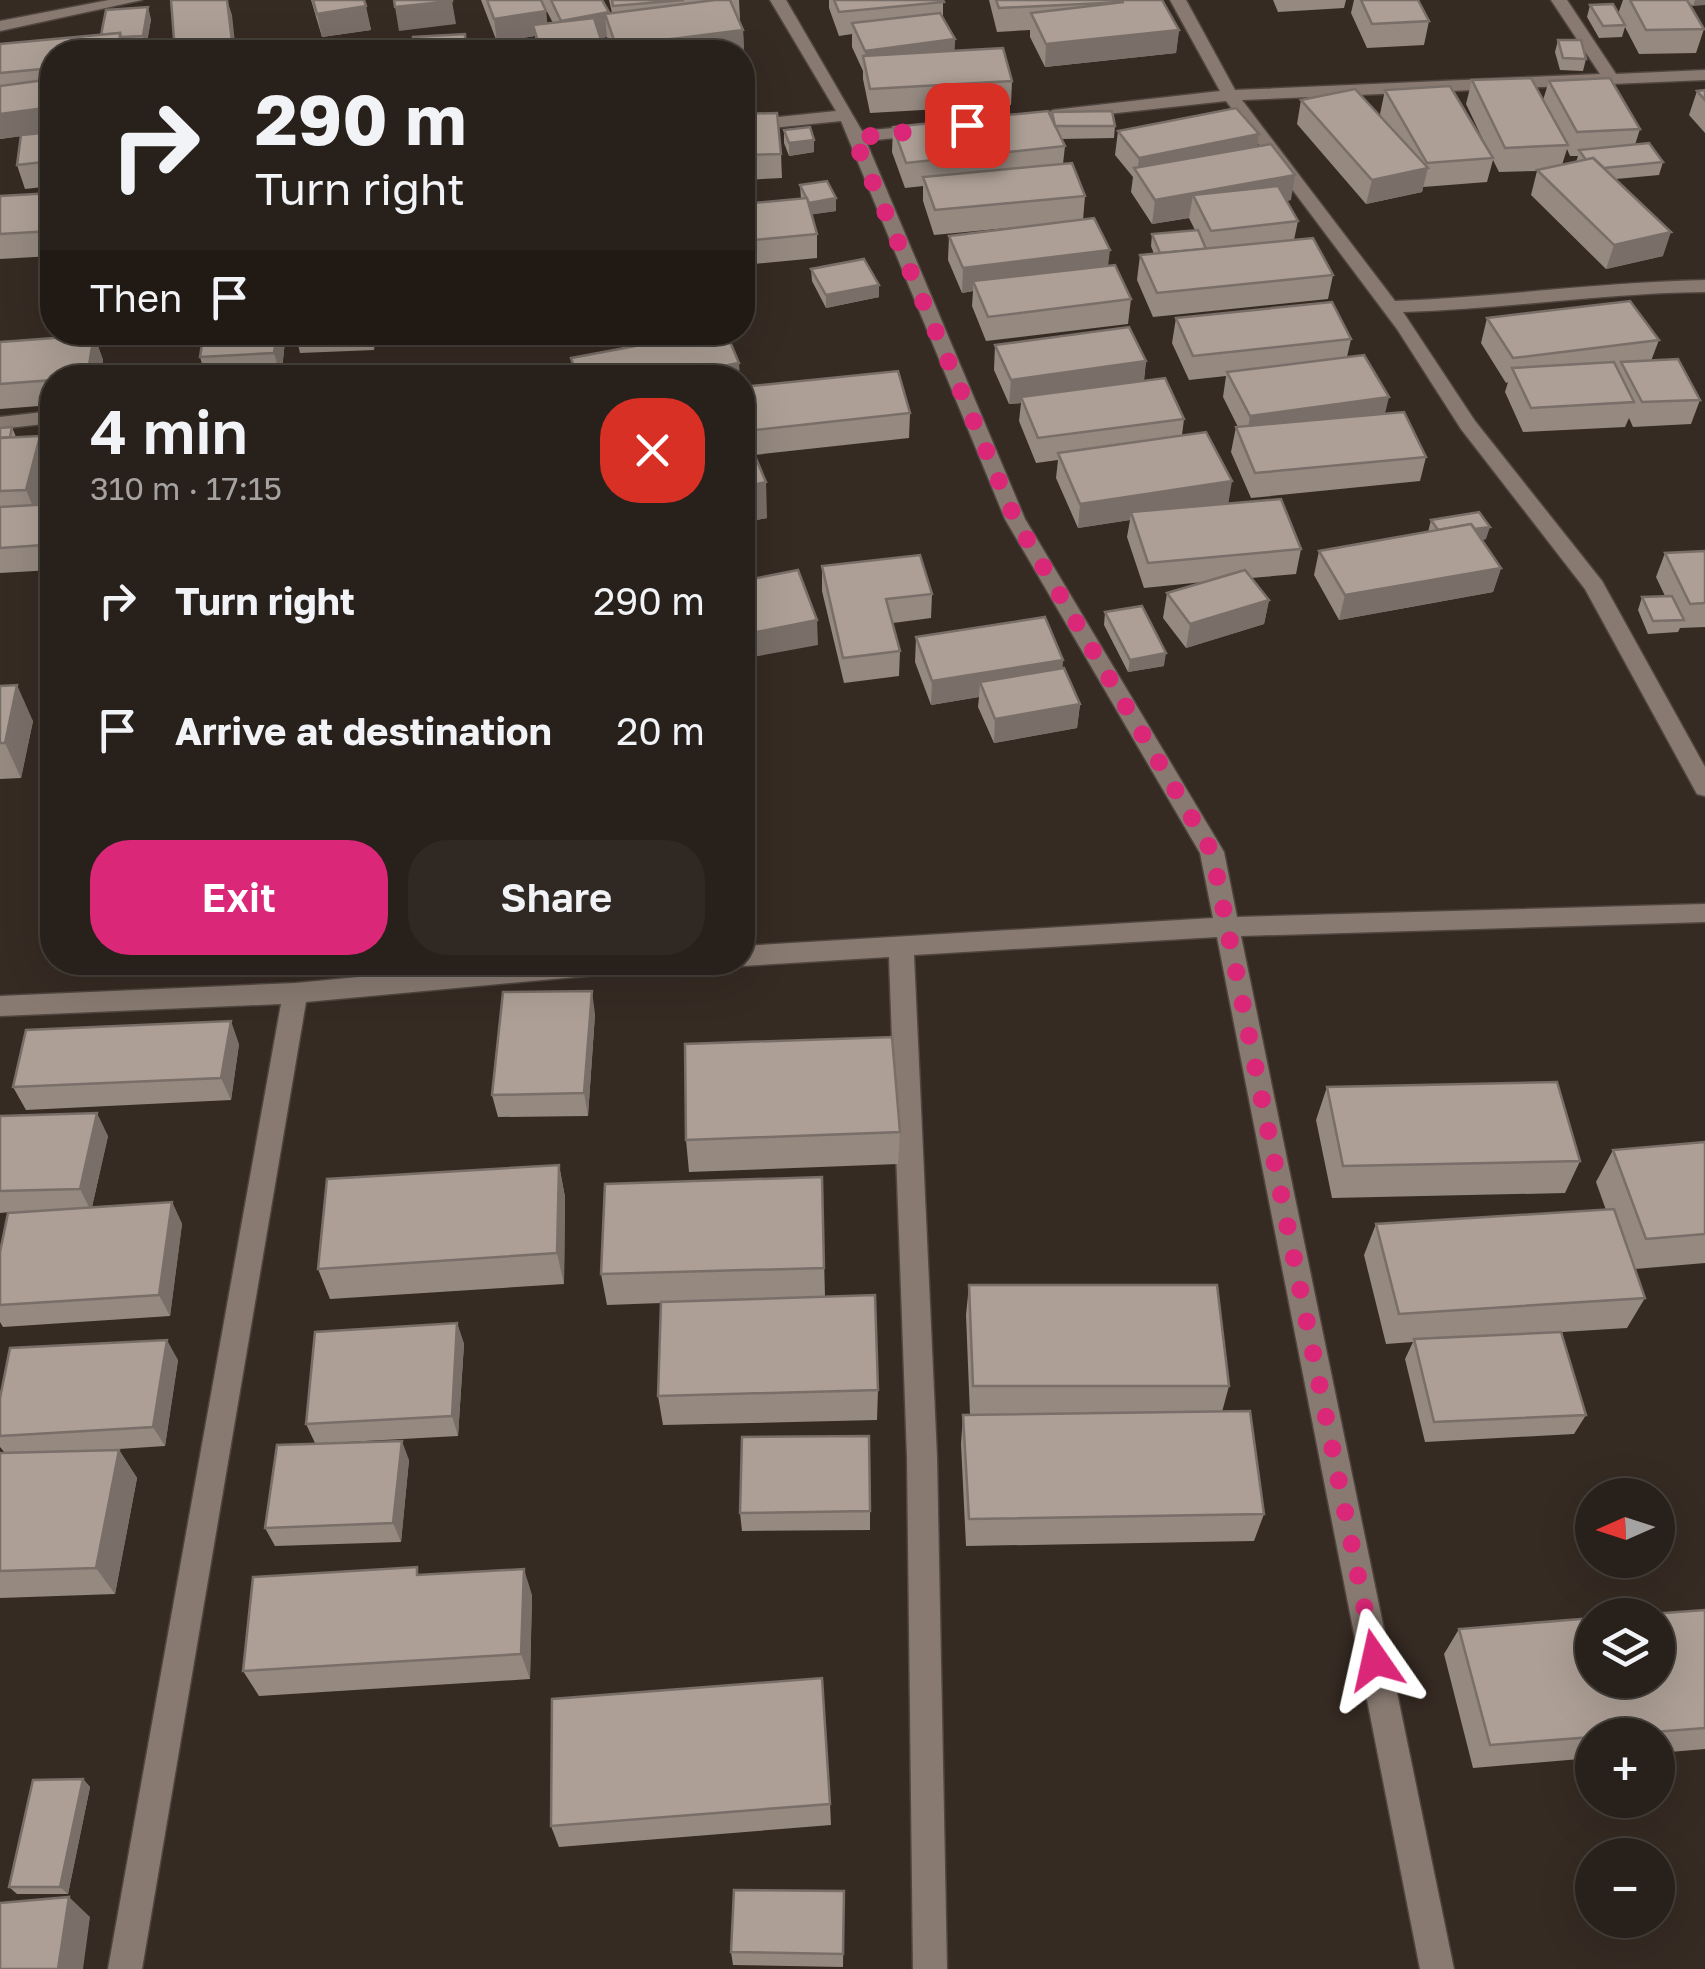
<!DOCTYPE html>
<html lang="en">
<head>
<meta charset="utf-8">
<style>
	:root { --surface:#28201a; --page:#302823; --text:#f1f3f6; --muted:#a5a3a2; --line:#443e39; --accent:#db2777 }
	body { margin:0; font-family:"Golos Text",sans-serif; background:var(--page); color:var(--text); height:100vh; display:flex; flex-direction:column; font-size:38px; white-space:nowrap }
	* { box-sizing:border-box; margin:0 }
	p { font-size:32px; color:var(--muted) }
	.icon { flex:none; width:55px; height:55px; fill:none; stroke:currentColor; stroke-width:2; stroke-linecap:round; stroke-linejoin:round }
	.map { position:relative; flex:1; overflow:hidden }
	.panel { position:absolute; left:40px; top:365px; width:715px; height:610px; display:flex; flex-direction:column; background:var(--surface); border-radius:40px; box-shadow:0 10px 40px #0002,0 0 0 2px var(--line) }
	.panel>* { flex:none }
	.banner { position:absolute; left:40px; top:40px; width:715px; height:305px; border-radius:40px; box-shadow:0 10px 40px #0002,0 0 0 2px var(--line); background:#28201a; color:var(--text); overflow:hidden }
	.needle { width:65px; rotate:267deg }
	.fabs { position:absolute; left:1575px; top:1478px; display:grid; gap:20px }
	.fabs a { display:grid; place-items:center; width:100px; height:100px; border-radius:50%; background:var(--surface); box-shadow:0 10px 40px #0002,0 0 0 2px var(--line); font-size:50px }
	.pin { position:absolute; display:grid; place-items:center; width:85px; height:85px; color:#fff; margin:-42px; border-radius:20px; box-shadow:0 5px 15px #0006 }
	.me { position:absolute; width:110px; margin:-55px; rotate:349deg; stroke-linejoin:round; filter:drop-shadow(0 0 8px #0008) }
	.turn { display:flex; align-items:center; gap:35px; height:210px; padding:0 50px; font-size:45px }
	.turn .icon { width:130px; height:130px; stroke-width:2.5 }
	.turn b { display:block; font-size:70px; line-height:85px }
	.then { display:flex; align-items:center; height:95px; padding:0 50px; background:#0003; gap:20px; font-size:38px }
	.round { display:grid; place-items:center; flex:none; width:105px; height:105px; border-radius:40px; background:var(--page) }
	.headline { display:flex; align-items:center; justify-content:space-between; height:170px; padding:0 50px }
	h1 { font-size:60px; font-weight:600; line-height:75px }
	.primary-button { display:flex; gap:20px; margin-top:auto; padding:20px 50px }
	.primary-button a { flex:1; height:115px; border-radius:40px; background:var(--accent); color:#fff; font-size:40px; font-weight:600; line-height:115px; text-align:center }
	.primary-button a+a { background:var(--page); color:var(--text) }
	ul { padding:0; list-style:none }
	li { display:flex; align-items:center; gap:30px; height:130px; padding:0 50px }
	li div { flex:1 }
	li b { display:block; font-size:38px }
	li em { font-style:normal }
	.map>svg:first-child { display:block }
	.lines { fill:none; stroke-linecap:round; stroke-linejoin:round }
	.minor-casing { stroke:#50463f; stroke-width:3 }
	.minor { fill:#887a71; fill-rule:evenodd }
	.wall { fill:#958980; fill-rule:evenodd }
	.shaded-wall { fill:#796f68 }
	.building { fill:#ad9f95; stroke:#796f68; stroke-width:2.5 }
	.route { stroke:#db2777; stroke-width:18; stroke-dasharray:0 32.4 }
</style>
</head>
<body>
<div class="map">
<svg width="1705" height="1969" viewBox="0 0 1705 1969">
	<rect width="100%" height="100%" fill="#362b23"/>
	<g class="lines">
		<g class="minor-casing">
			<g id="minor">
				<path d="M109,0H142L0,31V21Z"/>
				<path d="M770,0H786L862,131L924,125L933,130L924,135L866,141L1025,519L1224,852L1237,917L1705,904V922L1241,936L1454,1969H1420L1217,937L914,955L937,1457L947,1969H913L907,1457L889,957L742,966L733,962H742V946L1213,918L1200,853L1005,519L841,121L742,131V121L836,111Z"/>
				<path d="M1170,0H1186L1235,90L1600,74L1551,0H1567L1616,74L1705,70V80L1242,100L1395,301C1500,297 1601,282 1705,280V292C1604,293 1504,309 1403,312L1475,421L1602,581L1705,767V796L1697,794L1585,589L1461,429L1397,329L1226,101L1053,120L1045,115L1053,110L1220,91Z"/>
				<path d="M434,367L479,372L488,378H386L395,372Z"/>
				<path d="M52,411V423L0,429V417Z"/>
				<path d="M518,962H641L629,972L306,1002L142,1969H108L281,1004L0,1016V996L295,983Z"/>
			</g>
		</g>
		<use href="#minor" class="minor"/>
	</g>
	<g class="wall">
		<path d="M311,0H364L371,30L322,37Z"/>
		<path d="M481,0H541L546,11L547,24L553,23L541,0H602L609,13H612L609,0H739L740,19H738L743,30L744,53L612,52L607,37L601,38L605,52H537L535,36L497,42Z"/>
		<path d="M829,0H943V18L955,39L954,51L1012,81L1011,105L870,113L863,79V71L852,47V34L839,36L829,8Z"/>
		<path d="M989,0H1150L1179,30L1176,53L1045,67L1030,37V30L997,32Z"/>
		<path d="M1273,0H1346L1344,8L1278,12Z"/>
		<path d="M1354,0H1418L1429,21L1424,45L1367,48L1351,13Z"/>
		<path d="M1623,0H1705L1693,6L1688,2L1704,29L1696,53L1639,54L1625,27L1622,37L1599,38L1587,17L1590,5L1618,14Z"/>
		<path d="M151,19L146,48L124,49L125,52H52V186L25,189L17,165L21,136L0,139V44L101,35Z"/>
		<path d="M1558,40L1586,59L1583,71L1560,70L1555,52Z"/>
		<path d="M1472,80L1543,100L1549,81L1640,129L1635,145L1663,162L1659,175L1616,179L1663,256L1606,269L1531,195L1537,171L1499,172L1493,160L1487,182L1423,187L1422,192L1366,204L1297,124L1301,100L1383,119L1380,114L1385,90L1485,144L1466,104ZM1567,149L1570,156H1578L1576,162L1562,165Z"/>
		<path d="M1705,90V133L1689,115L1697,91Z"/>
		<path d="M1052,112L1115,126L1114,138L1061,139L1065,146L1063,164L1085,196L1083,220L1108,265L1131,299L1128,324L986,341L972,306L973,291L962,293L948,260L949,236L1049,224L934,235L923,201V186L905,188L892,152L893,127L1051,118Z"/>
		<path d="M742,114L781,154L782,178L742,180Z"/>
		<path d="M784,130L814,140V152L789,156L784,143Z"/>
		<path d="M1118,131L1259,134L1257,147L1291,200L1286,201L1298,221L1294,240L1333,275L1328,299L1153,317L1137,280L1140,255L1154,254L1151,246L1152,234L1195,230L1189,218L1152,224L1131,192L1133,177L1115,155Z"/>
		<path d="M800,185L836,211L812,214L817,234V258L742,265V204L801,199Z"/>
		<path d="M52,193V256L0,259V196Z"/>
		<path d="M811,269L879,297L826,308L812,281Z"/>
		<path d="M1176,318L1351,339L1347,357L1385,413L1426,457L1420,481L1251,498L1231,452L1236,427H1238L1223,397L1226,376L1189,380L1172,343Z"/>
		<path d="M1487,318L1659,340L1651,361L1700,400L1691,424L1633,427L1629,418L1625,427L1523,432L1505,392L1508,382L1506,383L1481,343Z"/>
		<path d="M286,332L281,378H206L200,357Z"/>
		<path d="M295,332H376L374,350L300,353Z"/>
		<path d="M94,335L103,360L100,378H52V405L0,409V342Z"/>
		<path d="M995,345L1146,361L1144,381L1184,419L1182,435L1228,504L1301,549L1296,574L1251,578L1269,600L1264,624L1186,648L1163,618L1167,593L1203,582L1144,588L1127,537L1130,520L1078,528L1056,478L1058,460L1036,463L1019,421L1021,403L1009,404L994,370Z"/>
		<path d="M742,387L910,413L909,438L754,455L767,518L742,523Z"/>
		<path d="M12,427L16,437L49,461L38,505L52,504V570L0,573V428Z"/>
		<path d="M1431,520L1486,539L1482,540L1501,568L1493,592L1339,620L1314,575L1319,551L1428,532Z"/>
		<path d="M1705,551V627L1680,628L1678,632L1648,634L1638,610L1642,597L1665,596L1656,577L1665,553Z"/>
		<path d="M822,566L932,594L931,618L893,623L900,651L899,676L844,683L822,591Z"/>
		<path d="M1105,612L1164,666L1128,672L1104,625Z"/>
		<path d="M916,637L1063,660L1062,668L1080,704L1077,728L994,743L978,707L979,697L931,705L915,662Z"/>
		<path d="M0,686L33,721L21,778L0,779Z"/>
		<path d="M595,1014L588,1116L498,1117L492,1095Z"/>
		<path d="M239,1044L231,1100L26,1110L13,1087Z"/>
		<path d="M1327,1087L1580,1161L1565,1193L1332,1198L1316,1120Z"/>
		<path d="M0,1116L108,1136L92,1207L172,1202L182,1224L170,1316L3,1327L0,1322V1252L10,1212L0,1213Z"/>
		<path d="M900,1132L898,1164L689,1172L686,1140Z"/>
		<path d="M1705,1142V1263L1635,1269L1645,1298L1627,1328L1562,1332L1586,1415L1574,1434L1425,1442L1405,1359L1413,1342L1386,1344L1364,1255L1376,1224L1606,1210L1596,1182L1613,1150Z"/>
		<path d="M559,1165L565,1197L564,1284L330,1299L318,1269Z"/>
		<path d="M822,1177L825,1297L878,1390L877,1420L663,1425L658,1396L661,1303L607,1305L601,1274Z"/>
		<path d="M969,1285L1229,1386L1222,1412L1264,1514L1254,1541L966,1546L961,1444L963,1415H970L966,1315Z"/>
		<path d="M457,1323L464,1344L458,1436L328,1443L409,1460L401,1542L275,1546L265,1528L315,1443L306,1424Z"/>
		<path d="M178,1360L165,1446L88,1451L119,1450L137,1478L115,1594L0,1598V1453H5L0,1447V1398Z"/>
		<path d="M870,1511V1530L742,1531L740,1513Z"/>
		<path d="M532,1595L530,1679L259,1696L243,1671Z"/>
		<path d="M1705,1610V1749L1658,1753V1735H1592V1758L1473,1768L1444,1654L1459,1629Z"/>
		<path d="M83,1779L90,1787L68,1894H17L9,1887Z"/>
		<path d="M830,1804L831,1825L559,1847L551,1826Z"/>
		<path d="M844,1891L843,1967L733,1965L731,1952Z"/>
	</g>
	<g class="shaded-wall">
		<path d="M227,0L232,15L236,52H205Z"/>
		<path d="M1695,0H1705V5L1693,6Z"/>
		<path d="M452,1L456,24L399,31L395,7Z"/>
		<path d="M366,6L371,30L322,37L317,14Z"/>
		<path d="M148,7L151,19L146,48L143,36Z"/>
		<path d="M546,11L548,34L533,25L535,36L497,42L494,19Z"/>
		<path d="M605,14L607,37L564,44L561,21Z"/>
		<path d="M743,30L744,53L617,52L616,46Z"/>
		<path d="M1179,30L1176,53L1045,67L1046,44Z"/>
		<path d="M120,33L125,52H119Z"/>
		<path d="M955,39L954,63L865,64V51Z"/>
		<path d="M52,107V132L0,139V114Z"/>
		<path d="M1259,134L1255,158L1137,174L1139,158Z"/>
		<path d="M814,140V152L789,156V143Z"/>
		<path d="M1428,168L1422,192L1366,204L1372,180Z"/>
		<path d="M1295,175L1291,200L1203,215L1193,195L1189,218L1152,224L1155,200Z"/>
		<path d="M836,198V211L809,215V203Z"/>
		<path d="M1671,232L1663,256L1606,269L1614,245Z"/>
		<path d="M1110,250L1107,275L973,281V291L962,293L963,268Z"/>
		<path d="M879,285V297L826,308V295Z"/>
		<path d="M277,332H286L281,378L274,353Z"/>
		<path d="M371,332H376L374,350Z"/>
		<path d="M94,335L103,360L100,378H87Z"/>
		<path d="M1146,361L1143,386L1021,397V403L1009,404L1011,380Z"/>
		<path d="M739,363L740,378H658Z"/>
		<path d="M1389,397L1383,422L1246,441L1250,416Z"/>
		<path d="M40,436L49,461L36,514L26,490Z"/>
		<path d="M1232,481L1228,506L1131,512L1130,520L1078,528L1080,504Z"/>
		<path d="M766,482L767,518L742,523V487Z"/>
		<path d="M52,508V569L43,545Z"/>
		<path d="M1490,527L1486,539L1438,548L1441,535Z"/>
		<path d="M1501,568L1493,592L1339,620L1345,595Z"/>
		<path d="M1269,600L1264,624L1186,648L1190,624Z"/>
		<path d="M817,620L818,645L742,659V635Z"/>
		<path d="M1166,653L1164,666L1128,672L1130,660Z"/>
		<path d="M1063,660L1061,685L980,682L979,697L931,705L932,681Z"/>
		<path d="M17,685L33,721L21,778L5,743Z"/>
		<path d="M1080,704L1077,728L994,743L995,719Z"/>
		<path d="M592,991L595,1014L588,1116L584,1093Z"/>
		<path d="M231,1021L239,1044L231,1100L221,1078Z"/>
		<path d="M97,1113L108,1136L91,1211L80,1189Z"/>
		<path d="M559,1165L565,1197L564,1284L557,1253Z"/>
		<path d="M172,1202L182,1224L170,1316L159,1295Z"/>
		<path d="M457,1323L464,1344L458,1436L452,1416Z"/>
		<path d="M167,1340L178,1360L165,1446L153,1427Z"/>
		<path d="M402,1441L409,1460L401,1542L393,1523Z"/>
		<path d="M119,1450L137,1478L115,1594L96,1568Z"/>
		<path d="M524,1569L532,1595L530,1679L521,1654Z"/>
		<path d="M83,1779L90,1787L68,1894L60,1887Z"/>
		<path d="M69,1897L90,1917L83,1969H58Z"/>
	</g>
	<g class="building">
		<path d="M171,0H227L233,49L205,52H175Z"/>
		<path d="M313,0H364L366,6L317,14Z"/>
		<path d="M394,0H452V1L395,7Z"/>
		<path d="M487,0H541L546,11L494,19Z"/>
		<path d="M551,0H602L609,12L561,21Z"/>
		<path d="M612,0H684L613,6Z"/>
		<path d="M715,0H730L743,30L616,46L605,14Z"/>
		<path d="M834,0H943L944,2L839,12Z"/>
		<path d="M996,0H1162L1179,30L1046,44L1031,13L1124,2L999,8Z"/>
		<path d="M1361,0H1418L1429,21L1372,24Z"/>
		<path d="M1630,0H1687L1704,29L1646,30Z"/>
		<path d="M1613,4L1625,25L1603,26L1590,5Z"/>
		<path d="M148,7L143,36L121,37L120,33L101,35L106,10Z"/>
		<path d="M940,13L955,39L865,51L852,23Z"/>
		<path d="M594,18L605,52H541L533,25Z"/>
		<path d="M120,33L119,52H52V68L0,73V44Z"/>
		<path d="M465,34L466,52H413V37Z"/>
		<path d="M1558,40H1581L1586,59L1563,58Z"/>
		<path d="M1003,48L1012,81L870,89L863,56Z"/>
		<path d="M1531,78L1568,145L1505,148L1472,80Z"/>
		<path d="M1610,78L1640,129L1577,132L1549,81Z"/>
		<path d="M52,79V107L0,114V86Z"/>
		<path d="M1450,86L1493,158L1427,163L1385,90Z"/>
		<path d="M1355,89L1428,168L1372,180L1301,100Z"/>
		<path d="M1705,90V100L1697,91Z"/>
		<path d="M1236,108L1259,134L1139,158L1118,131Z"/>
		<path d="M1048,111L1065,146L906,163L893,127Z"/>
		<path d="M1112,111L1115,126H1055L1052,112Z"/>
		<path d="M777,113L781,154L742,155V114Z"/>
		<path d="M810,127L814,140L789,143L784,130Z"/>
		<path d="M52,132V161L17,165L21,135Z"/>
		<path d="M1649,143L1663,162L1604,168L1593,158L1586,160L1579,150Z"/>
		<path d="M1271,144L1295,175L1155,200L1134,168Z"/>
		<path d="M1593,158L1671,232L1614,245L1537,170Z"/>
		<path d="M1072,163L1085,196L935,210L923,177Z"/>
		<path d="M827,181L836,198L809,203L800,185Z"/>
		<path d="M1278,186L1298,221L1211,231L1193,195Z"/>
		<path d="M52,193V231L0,234V196Z"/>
		<path d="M807,198L817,234L742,241V204Z"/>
		<path d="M1094,218L1110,250L963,268L949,236Z"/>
		<path d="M1198,230L1206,249L1160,253L1152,234Z"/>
		<path d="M1313,238L1333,275L1157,293L1140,255Z"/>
		<path d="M864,259L879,285L826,295L811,269Z"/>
		<path d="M1115,265L1131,299L988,317L973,281Z"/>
		<path d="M1630,301L1659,340L1513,358L1487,318Z"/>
		<path d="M1332,302L1351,339L1193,356L1176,318Z"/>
		<path d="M1129,327L1146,361L1011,380L995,345Z"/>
		<path d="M204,332H277L274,353L200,357Z"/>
		<path d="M711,332H726L739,363L658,378H578L571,358Z"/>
		<path d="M94,335L87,377L52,378V380L0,384V342Z"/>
		<path d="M1364,355L1389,397L1250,416L1227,372Z"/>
		<path d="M1678,359L1700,400L1642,402L1621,362Z"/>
		<path d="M1614,362L1634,402L1531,408L1512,368Z"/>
		<path d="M898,371L910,413L746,431L742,415V387Z"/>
		<path d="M446,374L445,378H364Z"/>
		<path d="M1165,378L1184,419L1038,438L1021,397Z"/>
		<path d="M1404,412L1426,457L1255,473L1236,427Z"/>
		<path d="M12,427L10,437L0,438V428Z"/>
		<path d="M1206,432L1232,481L1080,504L1058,453Z"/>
		<path d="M742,435H746L766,482L742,487Z"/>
		<path d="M40,436L26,490L0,491V438Z"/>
		<path d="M1281,499L1301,549L1148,563L1131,512Z"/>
		<path d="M52,504L43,545L0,548V507Z"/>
		<path d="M1479,512L1490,527L1475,529L1471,524L1438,530L1431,520Z"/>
		<path d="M1471,524L1501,568L1345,595L1319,551Z"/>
		<path d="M1705,551V603L1690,604L1665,553Z"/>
		<path d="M920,555L932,594L886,599L900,651L843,658L822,566Z"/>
		<path d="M798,570L817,620L742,635V581Z"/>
		<path d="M1245,570L1269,600L1190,624L1167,593Z"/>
		<path d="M1672,596L1684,620L1653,621L1642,597Z"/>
		<path d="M1142,606L1166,653L1130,660L1105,612Z"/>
		<path d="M1045,617L1063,660L932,681L916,637Z"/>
		<path d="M1064,668L1080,704L995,719L980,682Z"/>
		<path d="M17,685L5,743H0V686Z"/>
		<path d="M592,991L584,1093L492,1095L503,992Z"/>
		<path d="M231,1021L221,1078L13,1087L26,1030Z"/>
		<path d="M892,1037L900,1132L686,1140L685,1044Z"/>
		<path d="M1557,1082L1580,1161L1343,1166L1327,1087Z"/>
		<path d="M97,1113L80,1189L0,1191V1116Z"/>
		<path d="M1705,1142V1234L1646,1239L1613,1150Z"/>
		<path d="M559,1165L557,1253L318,1269L327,1179Z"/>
		<path d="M822,1177L824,1268L601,1274L605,1184Z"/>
		<path d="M172,1202L159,1295L0,1305V1252L8,1213Z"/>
		<path d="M1614,1209L1645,1298L1399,1314L1376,1224Z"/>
		<path d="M969,1285H1217L1229,1386H973Z"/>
		<path d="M875,1295L878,1390L658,1396L661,1302Z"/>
		<path d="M457,1323L452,1416L306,1424L315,1332Z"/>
		<path d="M1561,1332L1586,1415L1434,1422L1414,1339Z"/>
		<path d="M167,1340L153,1427L0,1436V1398L10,1348Z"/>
		<path d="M1250,1411L1264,1514L969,1519L963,1415Z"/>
		<path d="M869,1436L870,1511L740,1513L742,1437Z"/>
		<path d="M402,1441L393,1523L265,1528L277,1445Z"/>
		<path d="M119,1450L96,1568L0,1571V1453Z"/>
		<path d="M417,1567V1575L524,1569L521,1654L243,1671L253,1577Z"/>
		<path d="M1705,1610V1728L1615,1735H1592V1737L1490,1745L1459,1629L1592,1618V1680H1658V1615H1637Z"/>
		<path d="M822,1678L830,1804L551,1826L552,1699Z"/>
		<path d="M83,1779L60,1887H9L33,1780Z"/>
		<path d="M734,1890L844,1891L843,1954L731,1952Z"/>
		<path d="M69,1897L58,1969H0V1903Z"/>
	</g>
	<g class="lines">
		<path class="route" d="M967,125L854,138L1015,519L1212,852L1375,1660"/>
	</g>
</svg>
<div class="fabs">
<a><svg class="needle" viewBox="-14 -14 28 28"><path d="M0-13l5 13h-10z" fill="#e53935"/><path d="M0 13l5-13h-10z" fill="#a5a3a2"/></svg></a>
<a><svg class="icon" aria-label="layers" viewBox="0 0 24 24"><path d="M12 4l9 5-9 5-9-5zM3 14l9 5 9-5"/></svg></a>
<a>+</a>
<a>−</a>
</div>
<div class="pin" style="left:967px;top:125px;background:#d93025"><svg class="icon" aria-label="arrive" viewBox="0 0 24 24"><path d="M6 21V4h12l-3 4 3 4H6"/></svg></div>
<svg class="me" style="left:1375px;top:1660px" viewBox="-20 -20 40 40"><path d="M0-17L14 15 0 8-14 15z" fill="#db2777" stroke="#fff" stroke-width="4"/></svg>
<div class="banner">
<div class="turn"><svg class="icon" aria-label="right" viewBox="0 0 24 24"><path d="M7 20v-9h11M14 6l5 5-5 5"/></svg><div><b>290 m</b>Turn right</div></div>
<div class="then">Then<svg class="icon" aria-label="arrive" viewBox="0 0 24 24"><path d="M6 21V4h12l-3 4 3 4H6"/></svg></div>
</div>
<section class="panel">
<div class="headline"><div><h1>4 min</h1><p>310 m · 17:15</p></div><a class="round" style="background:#d93025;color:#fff"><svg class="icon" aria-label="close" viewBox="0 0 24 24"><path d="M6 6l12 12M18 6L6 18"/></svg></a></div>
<ul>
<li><svg class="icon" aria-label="right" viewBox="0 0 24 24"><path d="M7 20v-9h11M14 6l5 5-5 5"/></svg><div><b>Turn right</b></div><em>290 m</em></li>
<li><svg class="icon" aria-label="arrive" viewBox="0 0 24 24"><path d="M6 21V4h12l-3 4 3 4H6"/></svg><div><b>Arrive at destination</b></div><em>20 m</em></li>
</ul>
<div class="primary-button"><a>Exit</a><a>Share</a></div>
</section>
</div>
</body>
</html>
